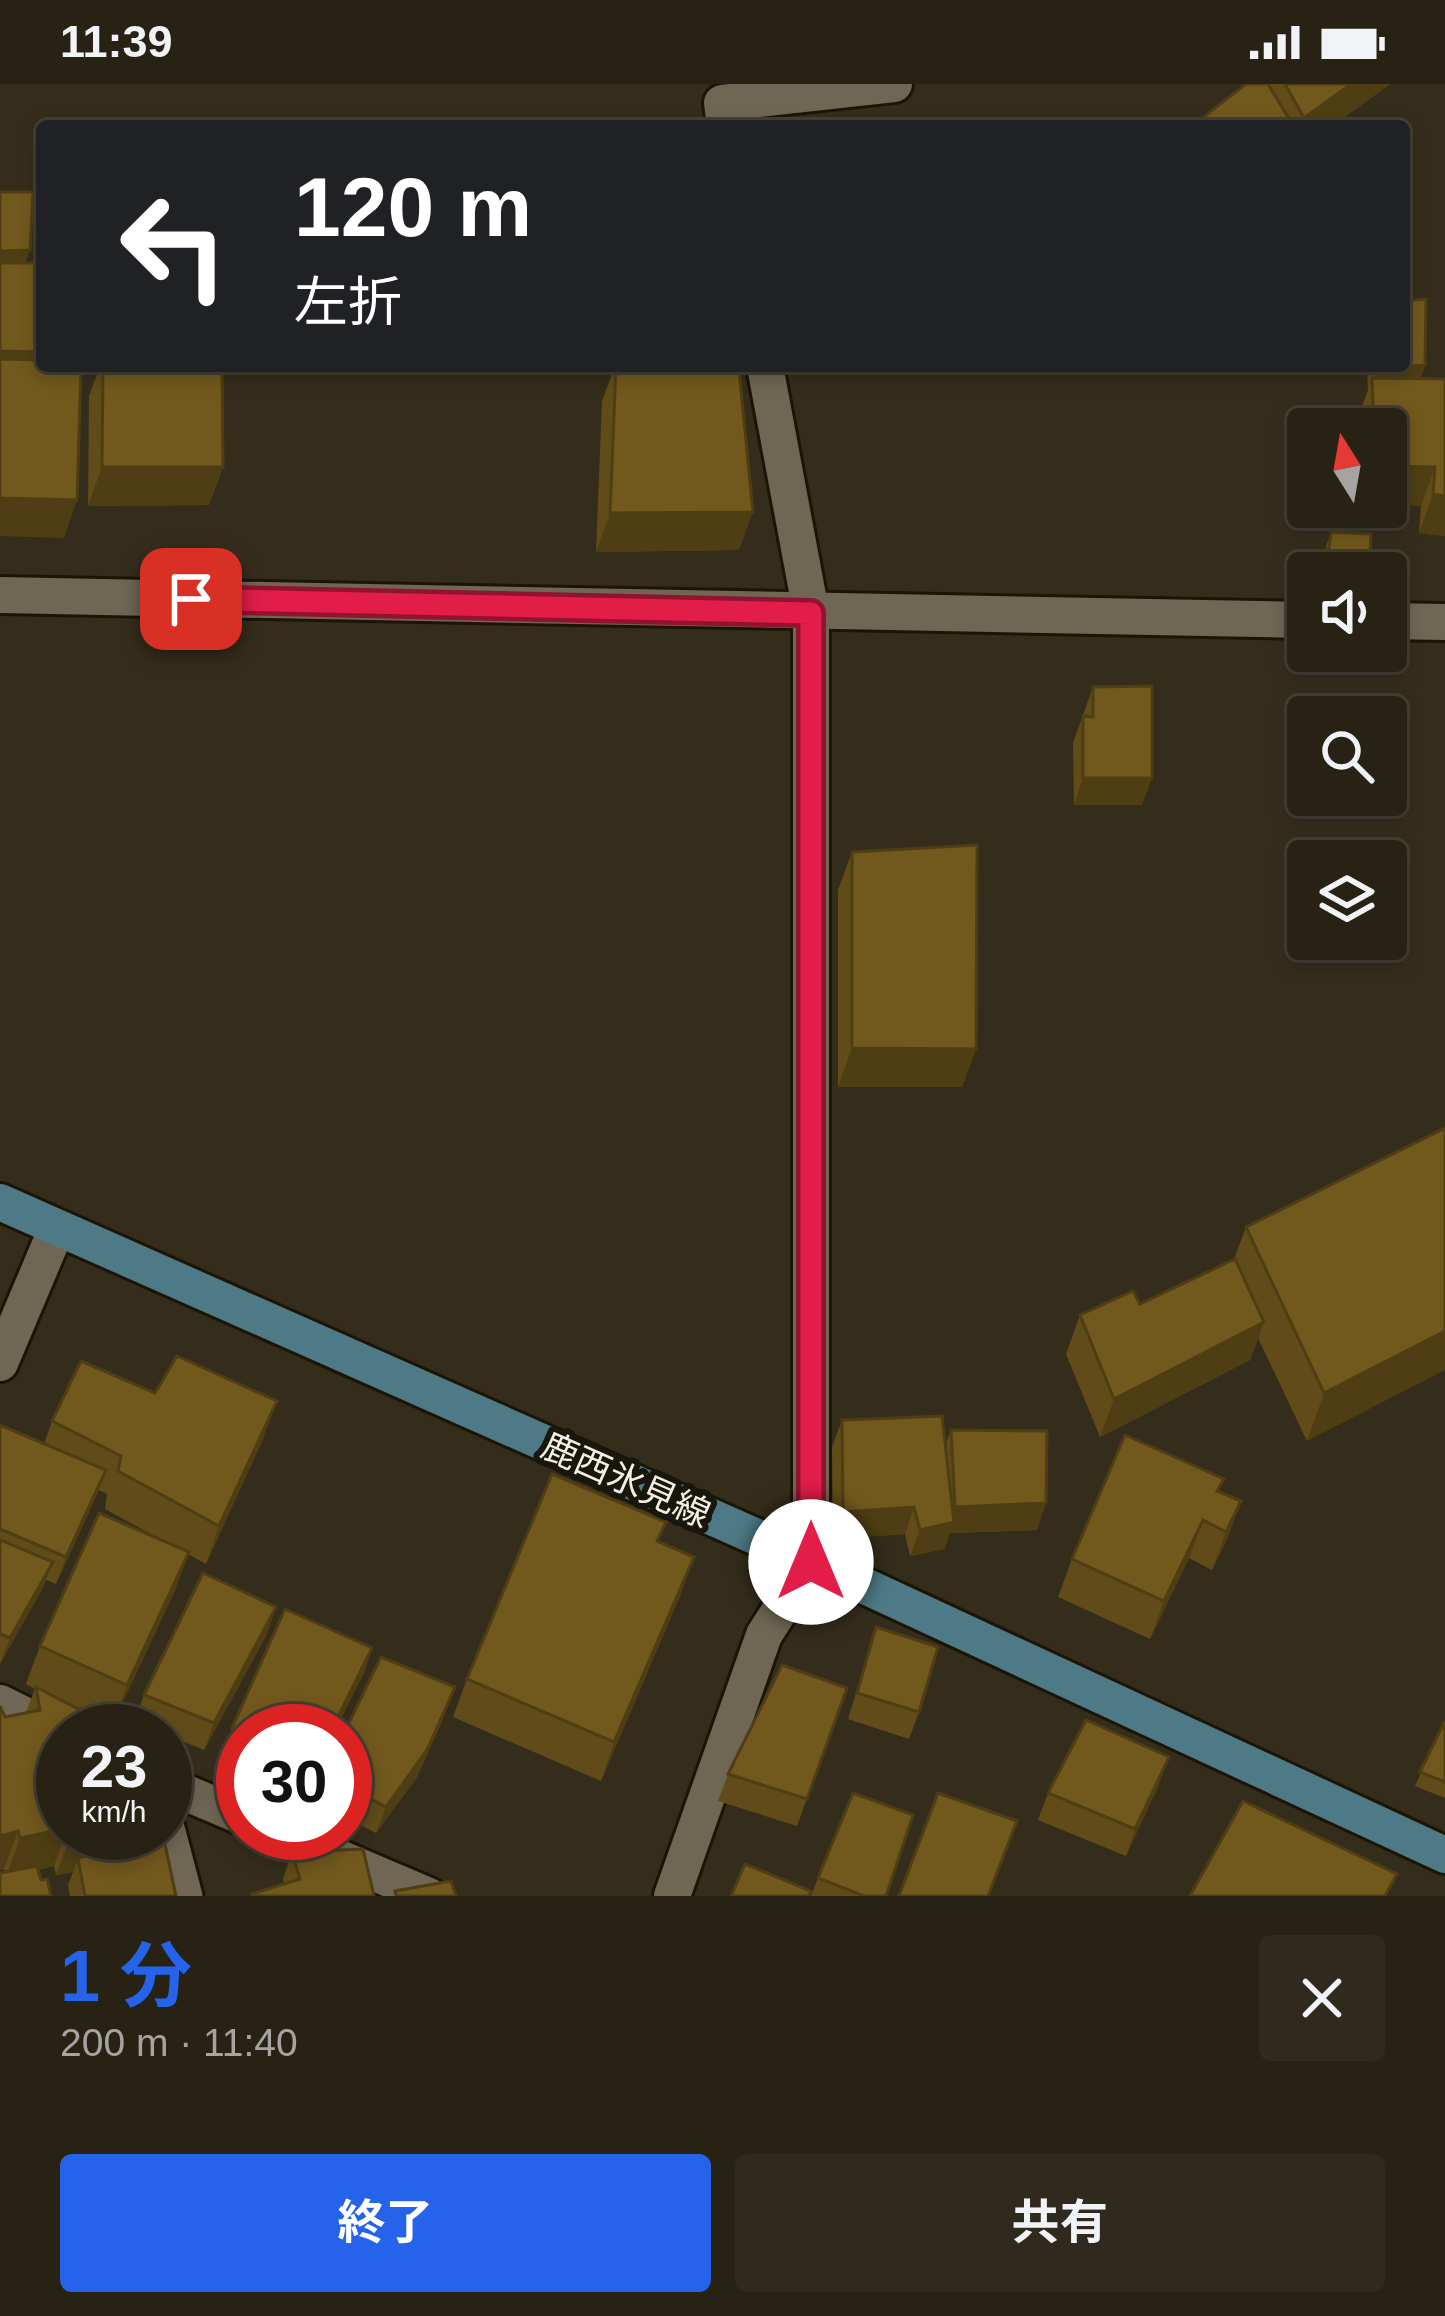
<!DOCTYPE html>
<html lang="ja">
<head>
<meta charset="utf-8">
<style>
	:root { --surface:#282215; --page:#302a1e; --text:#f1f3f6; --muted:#a5a4a0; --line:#443f34; --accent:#2563eb }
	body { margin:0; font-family:Arial,"Noto Sans JP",sans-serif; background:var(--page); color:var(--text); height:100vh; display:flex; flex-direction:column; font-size:45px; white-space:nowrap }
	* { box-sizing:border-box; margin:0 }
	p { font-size:39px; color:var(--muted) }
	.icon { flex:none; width:66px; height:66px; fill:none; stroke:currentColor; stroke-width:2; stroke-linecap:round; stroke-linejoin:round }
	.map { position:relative; height:1812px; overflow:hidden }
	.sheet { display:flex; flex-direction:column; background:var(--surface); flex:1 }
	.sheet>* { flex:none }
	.banner { position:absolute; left:36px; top:36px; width:1374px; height:252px; border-radius:12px; box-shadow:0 6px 18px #0003,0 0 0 3px var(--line); background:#202124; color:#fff; overflow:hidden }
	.needle { width:78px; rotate:349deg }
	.fabs { position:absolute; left:1287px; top:324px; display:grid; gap:24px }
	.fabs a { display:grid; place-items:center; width:120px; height:120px; border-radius:12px; background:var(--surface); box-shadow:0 6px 18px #0003,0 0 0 3px var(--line); font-size:60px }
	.speed { position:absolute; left:36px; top:1620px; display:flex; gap:24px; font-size:60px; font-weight:700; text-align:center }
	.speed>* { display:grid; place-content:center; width:156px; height:156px; border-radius:50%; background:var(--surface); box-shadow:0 6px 18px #0003,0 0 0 3px var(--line); line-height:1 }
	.speed small { font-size:30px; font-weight:400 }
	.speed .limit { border:18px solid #d22; background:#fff; color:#111 }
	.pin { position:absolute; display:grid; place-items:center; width:102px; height:102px; color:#fff; margin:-51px; border-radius:24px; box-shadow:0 6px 18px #0006 }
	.me { position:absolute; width:132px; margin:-66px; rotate:0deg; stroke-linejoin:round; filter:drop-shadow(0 0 9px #0008) }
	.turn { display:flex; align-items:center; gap:42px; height:252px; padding:0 60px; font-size:54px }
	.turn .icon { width:156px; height:156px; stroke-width:2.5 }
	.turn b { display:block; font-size:84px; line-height:102px }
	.round { display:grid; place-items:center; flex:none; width:126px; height:126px; border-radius:12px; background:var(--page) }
	.headline { display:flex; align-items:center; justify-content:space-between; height:204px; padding:0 60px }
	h1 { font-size:72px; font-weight:700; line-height:90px; color:var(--accent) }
	.button { display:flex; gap:24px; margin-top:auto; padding:24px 60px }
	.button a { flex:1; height:138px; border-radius:12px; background:var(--accent); color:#fff; font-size:48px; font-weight:700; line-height:138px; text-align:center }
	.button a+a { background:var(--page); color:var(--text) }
	.status { display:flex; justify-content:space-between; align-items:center; height:84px; padding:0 60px; background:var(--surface); direction:ltr }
	.status svg { height:33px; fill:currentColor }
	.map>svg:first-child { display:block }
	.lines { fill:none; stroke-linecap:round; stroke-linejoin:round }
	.service-casing { stroke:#1c1506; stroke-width:33 }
	.minor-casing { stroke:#1c1506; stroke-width:42 }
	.secondary-casing { stroke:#1c1506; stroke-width:42 }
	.service { stroke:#6f6654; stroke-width:27 }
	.minor { stroke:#6f6654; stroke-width:36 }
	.secondary { stroke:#4e7986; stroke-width:36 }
	.wall { fill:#614c19 }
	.shaded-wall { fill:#4f3e14 }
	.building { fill:#71581d; stroke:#4f3e14; stroke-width:3 }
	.route-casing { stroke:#92132f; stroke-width:30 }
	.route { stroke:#e11d48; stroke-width:21 }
	.labels { text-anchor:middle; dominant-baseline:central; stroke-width:12; stroke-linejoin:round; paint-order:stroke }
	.street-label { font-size:36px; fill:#f4efe5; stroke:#19160e }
</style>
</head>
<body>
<div class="status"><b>11:39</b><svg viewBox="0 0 49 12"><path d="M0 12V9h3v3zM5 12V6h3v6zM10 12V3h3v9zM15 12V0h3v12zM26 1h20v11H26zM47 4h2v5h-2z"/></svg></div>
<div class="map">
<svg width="1445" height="1812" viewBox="0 0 1445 1812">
	<rect width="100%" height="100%" fill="#352d1c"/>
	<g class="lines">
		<g class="service-casing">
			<path id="service" d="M165,1721L189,1812"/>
		</g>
		<g class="minor-casing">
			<g id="minor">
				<path d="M725,42L722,19L894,0"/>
				<path d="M0,511L1308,536"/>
				<path d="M1386,537L1445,538"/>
				<path d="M0,1279L57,1144"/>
				<path d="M0,1619L63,1650"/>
				<path d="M165,1700L243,1733"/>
				<path d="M281,1749L429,1812"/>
				<path d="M672,1812L764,1551L811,1477V528L765,282"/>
			</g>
		</g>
		<g class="secondary-casing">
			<path id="secondary" d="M0,1118L811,1477L1445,1771"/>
		</g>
		<use href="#service" class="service"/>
		<use href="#minor" class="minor"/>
		<use href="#secondary" class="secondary"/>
	</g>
	<g class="wall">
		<path d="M1246,0H1390L1332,42H1199L1201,35Z"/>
		<path d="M1425,281L1420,295L1445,452L1419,449L1421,422L1386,345H1359L1358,333L1368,306L1367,282Z"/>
		<path d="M100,282H222L223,383L209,421L88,422L89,312Z"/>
		<path d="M615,282H667L739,466L596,468L602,317Z"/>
		<path d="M1331,448L1369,489H1323L1326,462Z"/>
		<path d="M1093,603L1142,721H1074L1073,659Z"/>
		<path d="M852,768L976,965L962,1003H838V806Z"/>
		<path d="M1445,1044L1307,1357L1258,1254L1250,1276L1100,1353L1066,1270L1080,1231L1140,1220L1234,1175L1246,1143Z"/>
		<path d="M842,1336L945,1362L951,1346L1037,1446L950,1449L944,1465L910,1472L905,1450L833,1455L832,1363Z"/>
		<path d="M52,1337L263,1355L206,1480L188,1470L175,1506L113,1639L55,1613L63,1749H162L176,1812H70L68,1801L73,1788L56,1791L54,1782L38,1786L41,1796L51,1812L5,1788L4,1785L0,1786V1622L5,1633L26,1628L35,1605L26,1600L40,1562L162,1456L105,1425L107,1410L99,1406L56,1500L46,1496L0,1580V1341L44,1360Z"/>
		<path d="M1219,1408L1241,1417L1227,1455L1212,1486L1189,1474L1150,1555L1058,1513L1072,1475Z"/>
		<path d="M666,1438L658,1458L694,1473L680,1512L601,1697L453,1633L467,1595Z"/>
		<path d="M876,1543L919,1628L909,1655L848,1635Z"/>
		<path d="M267,1550L204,1666L165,1650V1647H158L134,1637L144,1611Z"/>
		<path d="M372,1564L363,1591L243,1647V1680L222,1670L232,1644Z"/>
		<path d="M847,1604L797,1742L718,1717L728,1690Z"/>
		<path d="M445,1630L417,1693L376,1749L345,1733V1647Z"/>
		<path d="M1445,1637V1714L1415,1702Z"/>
		<path d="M1159,1700L1126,1772L1038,1736L1048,1709Z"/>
		<path d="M292,1768L374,1812H252V1810L284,1800L283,1795Z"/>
		<path d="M818,1794L886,1812H811Z"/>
	</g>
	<g class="shaded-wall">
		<path d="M1351,0H1390L1332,42H1301L1304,34Z"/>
		<path d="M30,166L20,193L0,194V167Z"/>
		<path d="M0,267L42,268L33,295L0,294Z"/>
		<path d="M1425,281L1416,307L1372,300L1378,284Z"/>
		<path d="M1386,382L1435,383L1421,422L1386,420Z"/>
		<path d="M102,383H223L209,421L88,422Z"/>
		<path d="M1433,410L1445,412V452L1419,449Z"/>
		<path d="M0,414L77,416L64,454L0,452Z"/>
		<path d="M753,428L739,466L596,468L610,429Z"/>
		<path d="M1083,694H1152L1142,721H1074Z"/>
		<path d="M852,964L976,965L962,1003H838Z"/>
		<path d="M1264,1238L1250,1276L1100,1353L1114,1315Z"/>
		<path d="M1445,1247V1286L1307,1357L1324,1309Z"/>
		<path d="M277,1317L263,1355L206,1480L219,1442Z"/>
		<path d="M106,1386L96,1413L56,1500L66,1473Z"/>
		<path d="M1241,1417L1227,1455L1212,1486L1226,1448Z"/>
		<path d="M1046,1419L1037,1446L950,1449L944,1465L910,1472L920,1446L949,1439L955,1423Z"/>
		<path d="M914,1423L905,1450L833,1455L843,1428Z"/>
		<path d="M1203,1436L1189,1474L1150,1555L1164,1517Z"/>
		<path d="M189,1468L175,1506L113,1639L127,1601Z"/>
		<path d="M694,1473L680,1512L601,1697L614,1658Z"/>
		<path d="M53,1478L43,1504L0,1580L10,1554Z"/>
		<path d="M276,1523L267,1550L204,1666L214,1639Z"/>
		<path d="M372,1564L363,1591L335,1647H331Z"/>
		<path d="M455,1603L417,1693L376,1749L386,1723Z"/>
		<path d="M1169,1673L1159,1700L1126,1772L1135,1745Z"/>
		<path d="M63,1745V1749H66L54,1782L6,1793L20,1754Z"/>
		<path d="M18,1747L4,1785L0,1786V1752Z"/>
		<path d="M89,1749H162L153,1772L78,1774L73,1788L56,1791L70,1753Z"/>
	</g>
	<g class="building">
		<path d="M1246,0H1268L1291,38L1286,42H1206L1201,35Z"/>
		<path d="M1285,0H1351L1304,34Z"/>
		<path d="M826,40L992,42H826Z"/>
		<path d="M0,108H33L30,166L0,167Z"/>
		<path d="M0,179H35L42,268L0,267Z"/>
		<path d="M1426,215L1425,281L1378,284V282H1404V217Z"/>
		<path d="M0,275L42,276V282H81L77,416L0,414Z"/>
		<path d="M103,282H222L223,383H102Z"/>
		<path d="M616,282H667L739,286L753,428L610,429Z"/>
		<path d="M1372,294L1445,295V412L1433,410L1435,383L1386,382V345H1374Z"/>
		<path d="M1331,448L1371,450L1369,489H1326Z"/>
		<path d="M1152,602V694H1083V632L1093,633V603Z"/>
		<path d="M977,761L976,965L852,964V768Z"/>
		<path d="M1445,1044V1247L1324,1309L1246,1143Z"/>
		<path d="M1235,1175L1264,1238L1114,1315L1080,1231L1133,1207L1140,1220Z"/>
		<path d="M177,1272L277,1317L219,1442L118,1387L121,1372L52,1337L81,1277L155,1309Z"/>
		<path d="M942,1332L954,1438L920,1446L914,1423L843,1428L842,1336Z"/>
		<path d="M0,1341L106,1386L66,1473L0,1445Z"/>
		<path d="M951,1346L1047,1347L1046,1419L955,1423Z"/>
		<path d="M1125,1351L1224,1395L1217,1407L1241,1417L1226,1448L1203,1436L1164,1517L1072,1475Z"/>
		<path d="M552,1390L666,1438L657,1457L694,1473L614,1658L467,1595Z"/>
		<path d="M99,1429L189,1468L127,1601L40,1562Z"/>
		<path d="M0,1456L53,1478L10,1554L0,1550Z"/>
		<path d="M203,1489L276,1523L214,1639L144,1611Z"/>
		<path d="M285,1525L372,1564L331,1647L243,1648L232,1644Z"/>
		<path d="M876,1543L938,1563L919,1628L857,1609Z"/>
		<path d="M381,1573L455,1603L427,1666L386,1723L345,1701V1647Z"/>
		<path d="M782,1581L847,1604L807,1715L728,1690Z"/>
		<path d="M36,1603L99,1636L101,1647H63V1745L20,1754L18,1747L0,1752V1622L5,1633L40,1626Z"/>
		<path d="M1086,1636L1169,1673L1135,1745L1048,1709Z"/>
		<path d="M1445,1637V1698L1420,1688Z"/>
		<path d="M853,1709L913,1731L886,1812H864L818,1794Z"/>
		<path d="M938,1709L1017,1737L988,1812H899Z"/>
		<path d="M1243,1717L1397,1790L1385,1812H1190Z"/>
		<path d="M163,1751L176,1812H85L78,1774Z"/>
		<path d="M363,1765L374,1812H253L252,1810L300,1795L292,1768Z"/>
		<path d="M745,1780L811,1807L809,1812H731Z"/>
		<path d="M37,1782L41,1796L47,1795L51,1812H0V1789Z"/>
		<path d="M451,1797L456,1812H396L395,1807Z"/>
	</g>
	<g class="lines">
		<g class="route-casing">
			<path id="route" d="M191,515L811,529V1478"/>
		</g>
		<use href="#route" class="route"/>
	</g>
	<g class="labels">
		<g class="street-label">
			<text transform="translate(626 1396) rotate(24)">鹿西氷見線</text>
		</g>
	</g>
</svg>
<div class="fabs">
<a><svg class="needle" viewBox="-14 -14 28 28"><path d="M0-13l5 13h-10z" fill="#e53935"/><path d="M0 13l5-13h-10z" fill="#a5a4a0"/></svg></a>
<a><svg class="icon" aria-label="sound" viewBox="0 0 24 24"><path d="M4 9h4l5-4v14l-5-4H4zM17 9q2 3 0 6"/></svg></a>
<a><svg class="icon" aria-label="search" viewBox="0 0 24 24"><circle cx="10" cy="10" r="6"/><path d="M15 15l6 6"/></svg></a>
<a><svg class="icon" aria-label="layers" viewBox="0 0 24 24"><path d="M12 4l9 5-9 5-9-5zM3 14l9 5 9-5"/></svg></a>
</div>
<div class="speed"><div>23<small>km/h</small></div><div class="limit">30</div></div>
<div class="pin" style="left:191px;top:515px;background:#d93025"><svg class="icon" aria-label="arrive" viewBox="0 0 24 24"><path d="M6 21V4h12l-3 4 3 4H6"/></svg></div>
<svg class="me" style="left:811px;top:1478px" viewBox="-20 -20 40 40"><circle r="19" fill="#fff"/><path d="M0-13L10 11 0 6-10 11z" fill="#e11d48"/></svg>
<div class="banner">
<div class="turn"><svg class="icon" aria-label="left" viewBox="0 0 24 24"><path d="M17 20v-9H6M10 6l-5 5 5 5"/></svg><div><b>120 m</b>左折</div></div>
</div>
</div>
<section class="sheet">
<div class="headline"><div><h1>1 分</h1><p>200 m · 11:40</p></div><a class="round"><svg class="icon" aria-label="close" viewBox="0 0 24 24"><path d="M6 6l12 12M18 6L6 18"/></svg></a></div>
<div class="button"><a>終了</a><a>共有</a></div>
</section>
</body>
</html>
